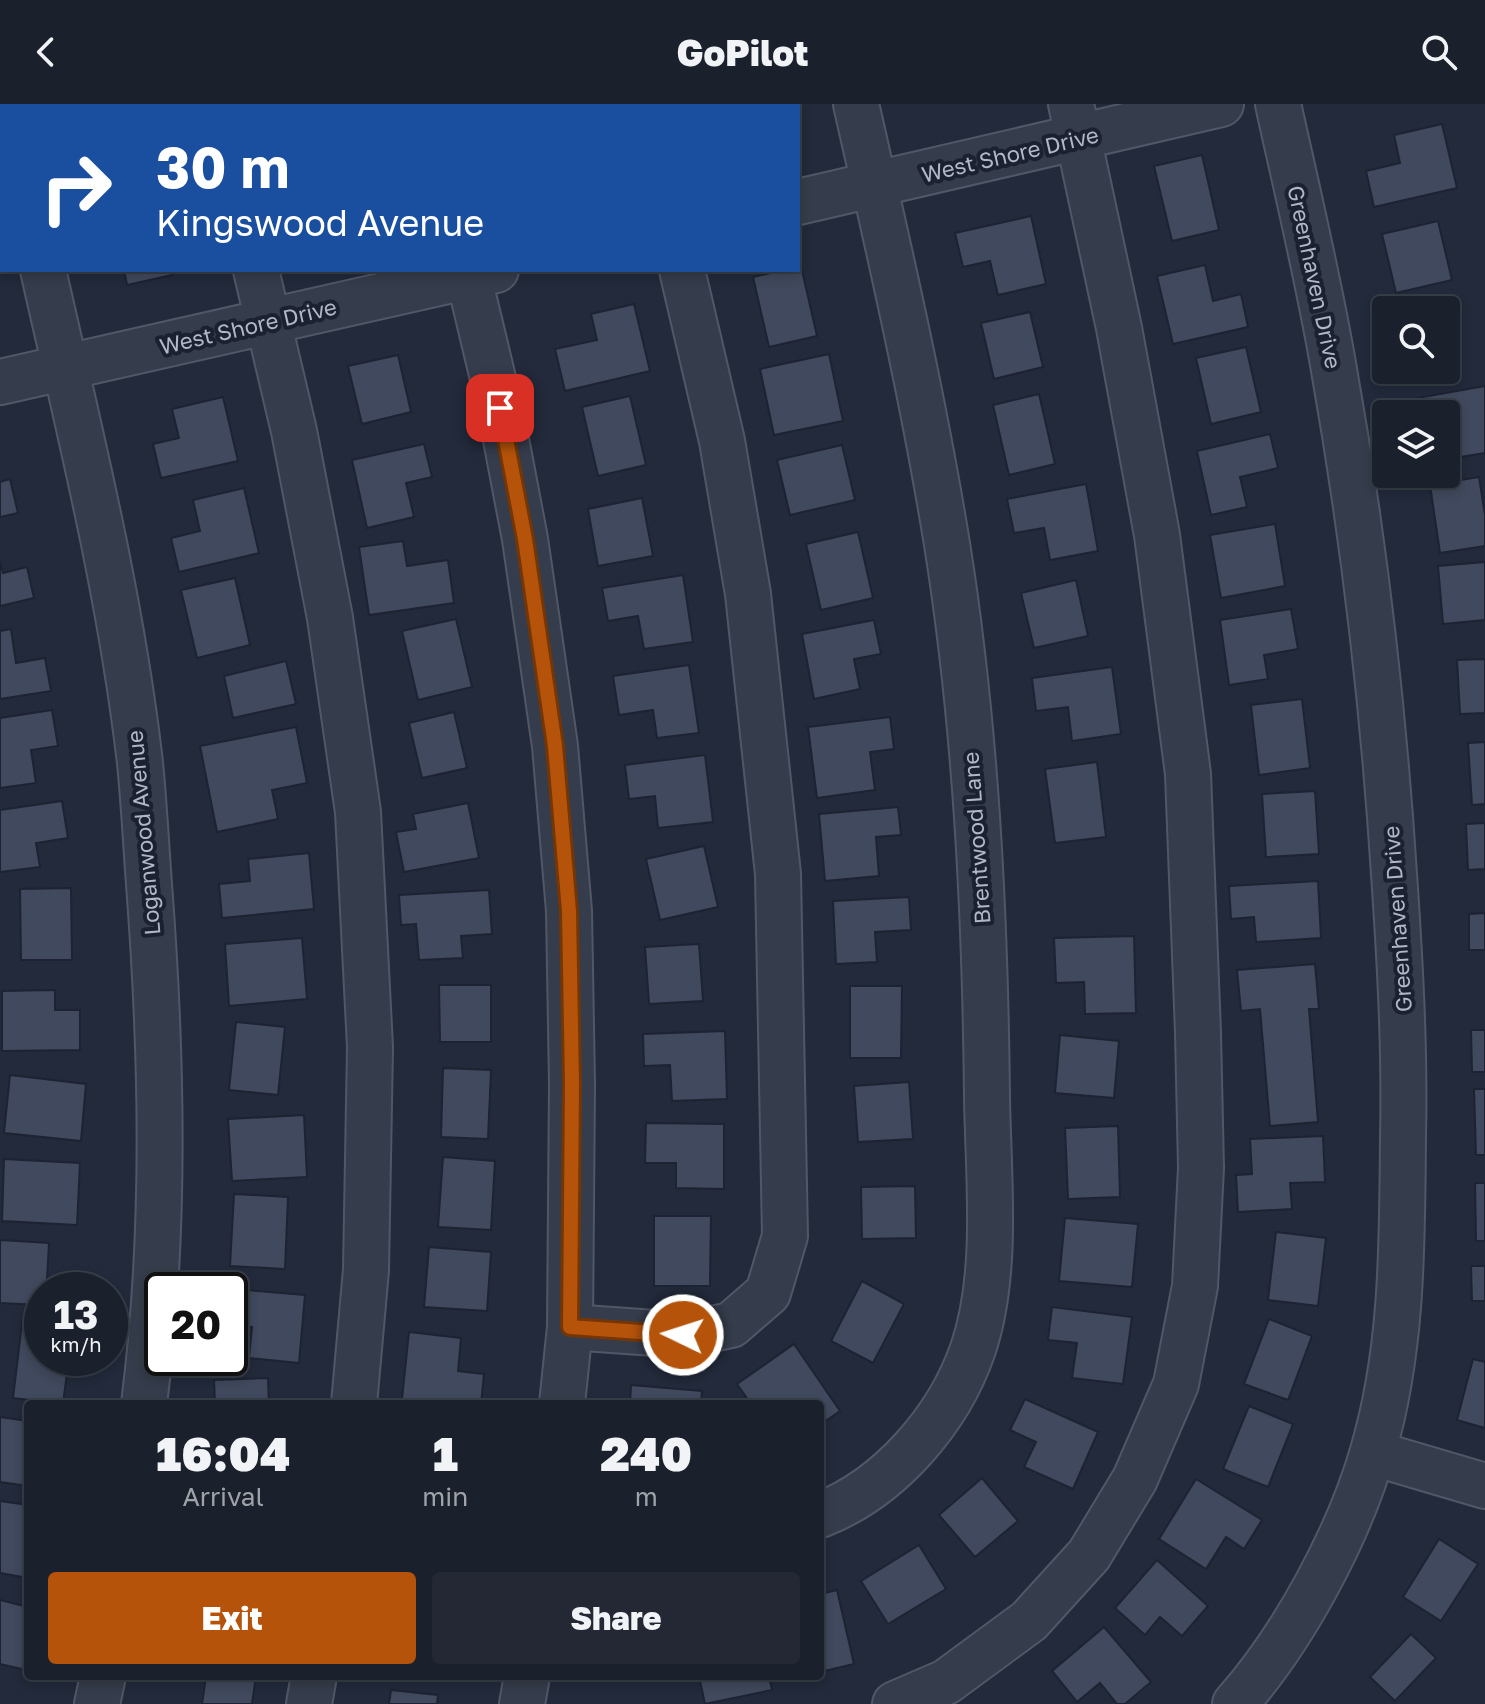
<!DOCTYPE html>
<html lang="en">
<head>
<meta charset="utf-8">
<style>
	:root { --surface:#1a202c; --page:#232834; --text:#f1f3f6; --muted:#9fa3a9; --line:#383e48; --accent:#b45309 }
	body { margin:0; font-family:"Golos Text",sans-serif; background:var(--page); color:var(--text); height:100vh; display:flex; flex-direction:column; font-size:30px; white-space:nowrap }
	* { box-sizing:border-box; margin:0 }
	p { font-size:26px; color:var(--muted) }
	.icon { flex:none; width:44px; height:44px; fill:none; stroke:currentColor; stroke-width:2; stroke-linecap:round; stroke-linejoin:round }
	.map { position:relative; flex:1; overflow:hidden }
	.details { position:absolute; left:24px; top:1296px; width:800px; height:280px; display:flex; flex-direction:column; background:var(--surface); border-radius:8px; box-shadow:0 4px 12px #0003,0 0 0 2px var(--line) }
	.details>* { flex:none }
	.banner { position:absolute; left:0px; top:0px; width:800px; height:168px; box-shadow:0 4px 12px #0003,0 0 0 2px var(--line); background:#1a4fa0; color:#fff; overflow:hidden }
	.tools { position:absolute; left:1372px; top:192px; display:grid; gap:16px }
	.tools a { display:grid; place-items:center; width:88px; height:88px; border-radius:8px; background:var(--surface); box-shadow:0 4px 12px #0003,0 0 0 2px var(--line); font-size:40px }
	.speed { position:absolute; left:24px; top:1168px; display:flex; gap:16px; font-size:40px; font-weight:700; text-align:center }
	.speed>* { display:grid; place-content:center; width:104px; height:104px; border-radius:50%; background:var(--surface); box-shadow:0 4px 12px #0003,0 0 0 2px var(--line); line-height:1 }
	.speed small { font-size:20px; font-weight:400 }
	.speed .limit { border:4px solid #111; border-radius:12px; background:#fff; color:#111 }
	.pin { position:absolute; display:grid; place-items:center; width:68px; height:68px; color:#fff; margin:-34px; border-radius:16px; box-shadow:0 4px 12px #0006 }
	.me { position:absolute; width:88px; margin:-44px; rotate:274deg; stroke-linejoin:round; filter:drop-shadow(0 0 6px #0008) }
	.turn { display:flex; align-items:center; gap:28px; height:168px; padding:0 24px; font-size:36px }
	.turn .icon { width:104px; height:104px; stroke-width:2.5 }
	.turn b { display:block; font-size:56px; line-height:68px }
	.eta { display:flex; justify-content:space-evenly; align-items:center; height:136px; text-align:center }
	.eta b { font-size:48px; font-weight:800; line-height:56px }
	.cta { display:flex; gap:16px; margin-top:auto; padding:16px 24px }
	.cta a { flex:1; height:92px; border-radius:8px; background:var(--accent); color:#fff; font-size:32px; font-weight:800; line-height:92px; text-align:center }
	.cta a+a { background:var(--page); color:var(--text) }
	header { display:flex; justify-content:space-between; align-items:center; height:104px; padding:0 24px; background:var(--surface); font-size:36px; font-weight:800 }
	.map>svg:first-child { display:block }
	.building { fill:#40495d; stroke:#1d2332; stroke-width:2 }
	.lines { fill:none; stroke-linecap:round; stroke-linejoin:round }
	.minor-casing { stroke:#515766; stroke-width:48 }
	.minor { stroke:#353c4b; stroke-width:44 }
	.route-casing { stroke:#753606; stroke-width:20 }
	.route { stroke:#b45309; stroke-width:14 }
	.labels { text-anchor:middle; dominant-baseline:central; stroke-width:8; stroke-linejoin:round; paint-order:stroke }
	.street-label { font-size:22px; fill:#b1b7c7; stroke:#1b2130 }
</style>
</head>
<body>
<header><svg class="icon" aria-label="back" viewBox="0 0 24 24"><path d="M15 5l-7 7 7 7"/></svg>GoPilot<svg class="icon" aria-label="search" viewBox="0 0 24 24"><circle cx="10" cy="10" r="6"/><path d="M15 15l6 6"/></svg></header>
<div class="map">
<svg width="1485" height="1600" viewBox="0 0 1485 1600">
	<rect width="100%" height="100%" fill="#222a3b"/>
	<g class="building">
		<path d="M77,0H124L115,2Z"/>
		<path d="M298,0H351L352,2H298Z"/>
		<path d="M704,0H770L761,2Z"/>
		<path d="M1442,20L1457,84L1374,103L1366,67L1400,59L1394,31Z"/>
		<path d="M1202,51L1219,126L1172,137L1154,62Z"/>
		<path d="M1031,112L1046,180L998,191L990,157L963,163L955,129Z"/>
		<path d="M1438,117L1452,176L1396,189L1382,130Z"/>
		<path d="M1205,161L1213,197L1241,190L1248,223L1173,240L1157,172Z"/>
		<path d="M801,162L817,232L769,243L753,173L784,166H798Z"/>
		<path d="M124,166H170L172,171L127,181Z"/>
		<path d="M1446,198L1461,264L1410,276L1408,266H1446V206H1411Z"/>
		<path d="M634,200L650,267L565,287L555,245L597,236L591,210Z"/>
		<path d="M1030,208L1043,263L994,275L981,219Z"/>
		<path d="M1246,243L1261,308L1211,320L1196,254Z"/>
		<path d="M829,250L843,317L774,331L760,265Z"/>
		<path d="M398,251L411,308L362,320L348,262Z"/>
		<path d="M1485,282V349L1454,354L1448,323H1446V310H1414L1412,295Z"/>
		<path d="M1039,290L1055,360L1009,371L993,301Z"/>
		<path d="M630,292L646,361L598,372L582,303Z"/>
		<path d="M223,293L238,357L161,374L153,340L179,334L172,305Z"/>
		<path d="M1270,330L1278,364L1240,373L1247,403L1211,411L1197,347Z"/>
		<path d="M424,340L432,373L406,379L414,413L367,424L352,356Z"/>
		<path d="M842,341L855,396L790,411L777,356Z"/>
		<path d="M1479,373L1485,411V442L1440,449L1430,381Z"/>
		<path d="M10,375L18,409L0,413V378Z"/>
		<path d="M1086,380L1098,447L1050,456L1044,424L1014,429L1007,395Z"/>
		<path d="M244,384L259,449L179,468L171,434L200,427L193,396Z"/>
		<path d="M642,394L653,452L598,462L588,405Z"/>
		<path d="M1275,420L1285,482L1221,494L1210,431Z"/>
		<path d="M858,428L873,494L821,506L806,440Z"/>
		<path d="M403,437L407,462L448,456L454,499L369,511L359,443Z"/>
		<path d="M0,458L3,469L27,463L34,494L0,502Z"/>
		<path d="M1485,458V516L1443,520L1438,462Z"/>
		<path d="M683,471L693,538L644,545L638,512L608,517L602,484Z"/>
		<path d="M235,474L250,541L197,554L181,486Z"/>
		<path d="M1076,476L1088,532L1034,544L1021,489Z"/>
		<path d="M1291,505L1298,545L1264,551L1268,575L1229,581L1220,516Z"/>
		<path d="M456,515L472,583L418,596L402,527Z"/>
		<path d="M874,516L881,550L854,555L860,585L814,595L802,530Z"/>
		<path d="M11,525L16,559L45,554L51,587L0,595V527Z"/>
		<path d="M1485,555V609L1460,610L1457,556Z"/>
		<path d="M286,557L296,600L233,614L224,572Z"/>
		<path d="M689,561L699,629L657,634L653,606L619,611L613,572Z"/>
		<path d="M1112,563L1121,630L1072,637L1068,603L1036,607L1032,574Z"/>
		<path d="M1302,595L1310,664L1259,671L1251,601Z"/>
		<path d="M52,606L58,642L31,646L36,679L0,684V614Z"/>
		<path d="M454,608L467,664L422,674L409,619Z"/>
		<path d="M890,613L894,645L870,648L875,686L817,694L808,623Z"/>
		<path d="M296,623L307,679L272,686L278,715L217,728L200,642Z"/>
		<path d="M1485,638V700L1472,701L1468,639Z"/>
		<path d="M705,651L713,718L658,724L655,692L629,695L625,661Z"/>
		<path d="M1097,658L1106,733L1055,739L1045,665Z"/>
		<path d="M1315,687L1319,750L1266,753L1262,690Z"/>
		<path d="M62,697L68,734L36,739L40,763L0,768V706Z"/>
		<path d="M468,699L479,754L404,768L396,728L416,725L413,710Z"/>
		<path d="M898,703L901,731L876,733L879,772L825,777L819,710Z"/>
		<path d="M1485,719V765L1468,766L1466,720Z"/>
		<path d="M704,742L718,803L660,816L646,755Z"/>
		<path d="M309,749L314,805L222,814L219,780L250,777L248,755Z"/>
		<path d="M1318,777L1321,834L1256,838L1254,813L1231,815L1229,782Z"/>
		<path d="M71,784L72,856H21L20,785Z"/>
		<path d="M489,786L492,830L461,832L463,854L419,856L416,820L401,821L399,791Z"/>
		<path d="M909,793L911,826L875,828L877,858L836,860L833,797Z"/>
		<path d="M1485,809V846H1469V810Z"/>
		<path d="M1134,832L1136,909L1085,910L1084,878L1056,879L1054,834Z"/>
		<path d="M302,834L307,895L229,902L225,840Z"/>
		<path d="M699,840L703,897L649,900L645,843Z"/>
		<path d="M1315,860L1319,905H1309L1318,1018L1270,1022L1260,905L1241,907L1237,866Z"/>
		<path d="M439,881H491V938H440Z"/>
		<path d="M850,882H902L901,954H850Z"/>
		<path d="M55,886V906H80V946L2,947V887Z"/>
		<path d="M236,918L285,923L278,991L229,986Z"/>
		<path d="M1471,926H1485V968H1472Z"/>
		<path d="M725,927L727,995L672,997L670,961L644,962L643,930Z"/>
		<path d="M1060,931L1119,937L1114,994L1055,989Z"/>
		<path d="M443,964L491,966L488,1035L441,1033Z"/>
		<path d="M10,971L86,980L81,1037L4,1029Z"/>
		<path d="M909,978L913,1035L858,1038L854,982Z"/>
		<path d="M1474,985H1485V1051H1476Z"/>
		<path d="M304,1011L307,1073L232,1077L228,1015Z"/>
		<path d="M646,1019L724,1020V1085L676,1084V1059H645Z"/>
		<path d="M1118,1022L1120,1093L1068,1095L1065,1024Z"/>
		<path d="M1323,1032L1325,1078L1290,1079L1292,1105L1238,1108L1236,1071L1252,1070L1250,1035Z"/>
		<path d="M443,1053L495,1057L491,1126L438,1123Z"/>
		<path d="M4,1055L80,1059L77,1121L2,1117Z"/>
		<path d="M1475,1079H1485V1137H1476Z"/>
		<path d="M915,1082L916,1134L862,1135L861,1083Z"/>
		<path d="M234,1090L288,1093L285,1165L230,1162Z"/>
		<path d="M654,1112H711L710,1182H654Z"/>
		<path d="M1065,1114L1138,1120L1132,1183L1059,1177Z"/>
		<path d="M1276,1128L1326,1134L1318,1202L1268,1196Z"/>
		<path d="M0,1136L49,1139L47,1176L71,1177V1186H42V1201L0,1199Z"/>
		<path d="M429,1143L491,1148L487,1207L424,1203Z"/>
		<path d="M1471,1162H1485V1197H1472Z"/>
		<path d="M862,1177L904,1200L873,1259L831,1237Z"/>
		<path d="M223,1184L305,1191L299,1259L249,1254L252,1223L230,1220V1186H223Z"/>
		<path d="M1052,1203L1132,1213L1123,1280L1072,1274L1077,1239L1048,1236Z"/>
		<path d="M23,1211L42,1213V1254H69L63,1300L13,1294Z"/>
		<path d="M1269,1215L1312,1232L1288,1296L1244,1280Z"/>
		<path d="M409,1228L461,1234L458,1267L484,1270L481,1300H445L402,1295Z"/>
		<path d="M794,1240L840,1307L820,1321V1300H751L737,1280Z"/>
		<path d="M1473,1255L1485,1258V1324L1457,1316Z"/>
		<path d="M268,1274L269,1300H215L214,1276Z"/>
		<path d="M631,1281L702,1287L701,1300H630Z"/>
		<path d="M1025,1295L1098,1328L1073,1385L1024,1363L1036,1338L1010,1326Z"/>
		<path d="M1249,1302L1293,1320L1268,1383L1223,1365Z"/>
		<path d="M0,1313L28,1317V1382L0,1378Z"/>
		<path d="M982,1374L1018,1417L975,1453L939,1411Z"/>
		<path d="M1196,1375L1262,1416L1244,1445L1226,1433L1206,1465L1159,1435Z"/>
		<path d="M0,1397L28,1401L23,1437L28,1438V1474L0,1469Z"/>
		<path d="M1439,1435L1478,1460L1441,1517L1403,1493Z"/>
		<path d="M919,1441L946,1485L888,1520L861,1477Z"/>
		<path d="M1157,1456L1208,1502L1182,1532L1160,1513L1145,1531L1115,1504Z"/>
		<path d="M837,1486L854,1560L820,1568V1490Z"/>
		<path d="M0,1496L28,1503L26,1566L0,1560Z"/>
		<path d="M1104,1523L1151,1578L1125,1600H1117L1100,1579L1077,1598L1052,1567Z"/>
		<path d="M1411,1530L1436,1554L1395,1597L1370,1573Z"/>
		<path d="M198,1572H256L252,1600H202L206,1573Z"/>
		<path d="M699,1572H769L772,1586L705,1600Z"/>
		<path d="M391,1586L438,1591L437,1600H389Z"/>
	</g>
	<g class="lines">
		<g class="minor-casing">
			<g id="minor">
				<path d="M7,0V2"/>
				<path d="M219,0V2"/>
				<path d="M429,0L430,2"/>
				<path d="M644,0L645,2"/>
				<path d="M798,98L1221,0"/>
				<path d="M43,166C80,329 121,493 140,659C144,699 146,740 149,780C162,952 166,1128 144,1300"/>
				<path d="M256,166L294,327L330,514L358,708L370,943L366,1166L354,1300"/>
				<path d="M467,166L500,304L525,435L555,642L569,807L572,980L570,1223L562,1300"/>
				<path d="M0,278L496,166"/>
				<path d="M570,1223L683,1231L731,1221L768,1189L785,1132L778,770L748,490L722,337L682,166"/>
				<path d="M1373,1349L1485,1382"/>
				<path d="M820,1411C890,1384 949,1315 973,1245C999,1169 988,1071 987,992C985,808 976,622 947,440C923,292 889,146 856,0"/>
				<path d="M97,1600L103,1572"/>
				<path d="M309,1600L314,1572"/>
				<path d="M522,1600L527,1572"/>
				<path d="M895,1600L946,1578L1029,1517L1089,1451L1135,1375L1176,1280L1195,1182L1201,1064L1198,929L1188,670L1157,431L1119,224L1071,0"/>
				<path d="M1235,1600C1293,1535 1349,1431 1373,1347C1403,1245 1402,1139 1403,1034C1405,946 1400,858 1394,770C1383,598 1363,428 1333,260C1318,173 1297,86 1278,0"/>
			</g>
		</g>
		<use href="#minor" class="minor"/>
	</g>
	<g class="lines">
		<g class="route-casing">
			<path id="route" d="M500,304L525,435L555,642L569,807L572,980L570,1223L683,1231"/>
		</g>
		<use href="#route" class="route"/>
	</g>
	<g class="labels">
		<g class="street-label">
			<text transform="translate(1010 50) rotate(-13)">West Shore Drive</text>
			<text transform="translate(1315 173) rotate(78)">Greenhaven Drive</text>
			<text transform="translate(248 222) rotate(-13)">West Shore Drive</text>
			<text transform="translate(143 729) rotate(-95)">Loganwood Avenue</text>
			<text transform="translate(976 734) rotate(-94)">Brentwood Lane</text>
			<text transform="translate(1397 815) rotate(-94)">Greenhaven Drive</text>
		</g>
	</g>
</svg>
<div class="tools">
<a><svg class="icon" aria-label="search" viewBox="0 0 24 24"><circle cx="10" cy="10" r="6"/><path d="M15 15l6 6"/></svg></a>
<a><svg class="icon" aria-label="layers" viewBox="0 0 24 24"><path d="M12 4l9 5-9 5-9-5zM3 14l9 5 9-5"/></svg></a>
</div>
<div class="speed"><div>13<small>km/h</small></div><div class="limit">20</div></div>
<div class="pin" style="left:500px;top:304px;background:#d93025"><svg class="icon" aria-label="arrive" viewBox="0 0 24 24"><path d="M6 21V4h12l-3 4 3 4H6"/></svg></div>
<svg class="me" style="left:683px;top:1231px" viewBox="-20 -20 40 40"><circle r="17" fill="#b45309" stroke="#fff" stroke-width="3"/><path d="M0-11L8 9 0 5-8 9z" fill="#fff"/></svg>
<div class="banner">
<div class="turn"><svg class="icon" aria-label="right" viewBox="0 0 24 24"><path d="M7 20v-9h11M14 6l5 5-5 5"/></svg><div><b>30 m</b>Kingswood Avenue</div></div>
</div>
<section class="details">
<div class="eta">
<div><b>16:04</b><p>Arrival</p></div>
<div><b>1</b><p>min</p></div>
<div><b>240</b><p>m</p></div>
</div>
<div class="cta"><a>Exit</a><a>Share</a></div>
</section>
</div>
</body>
</html>
